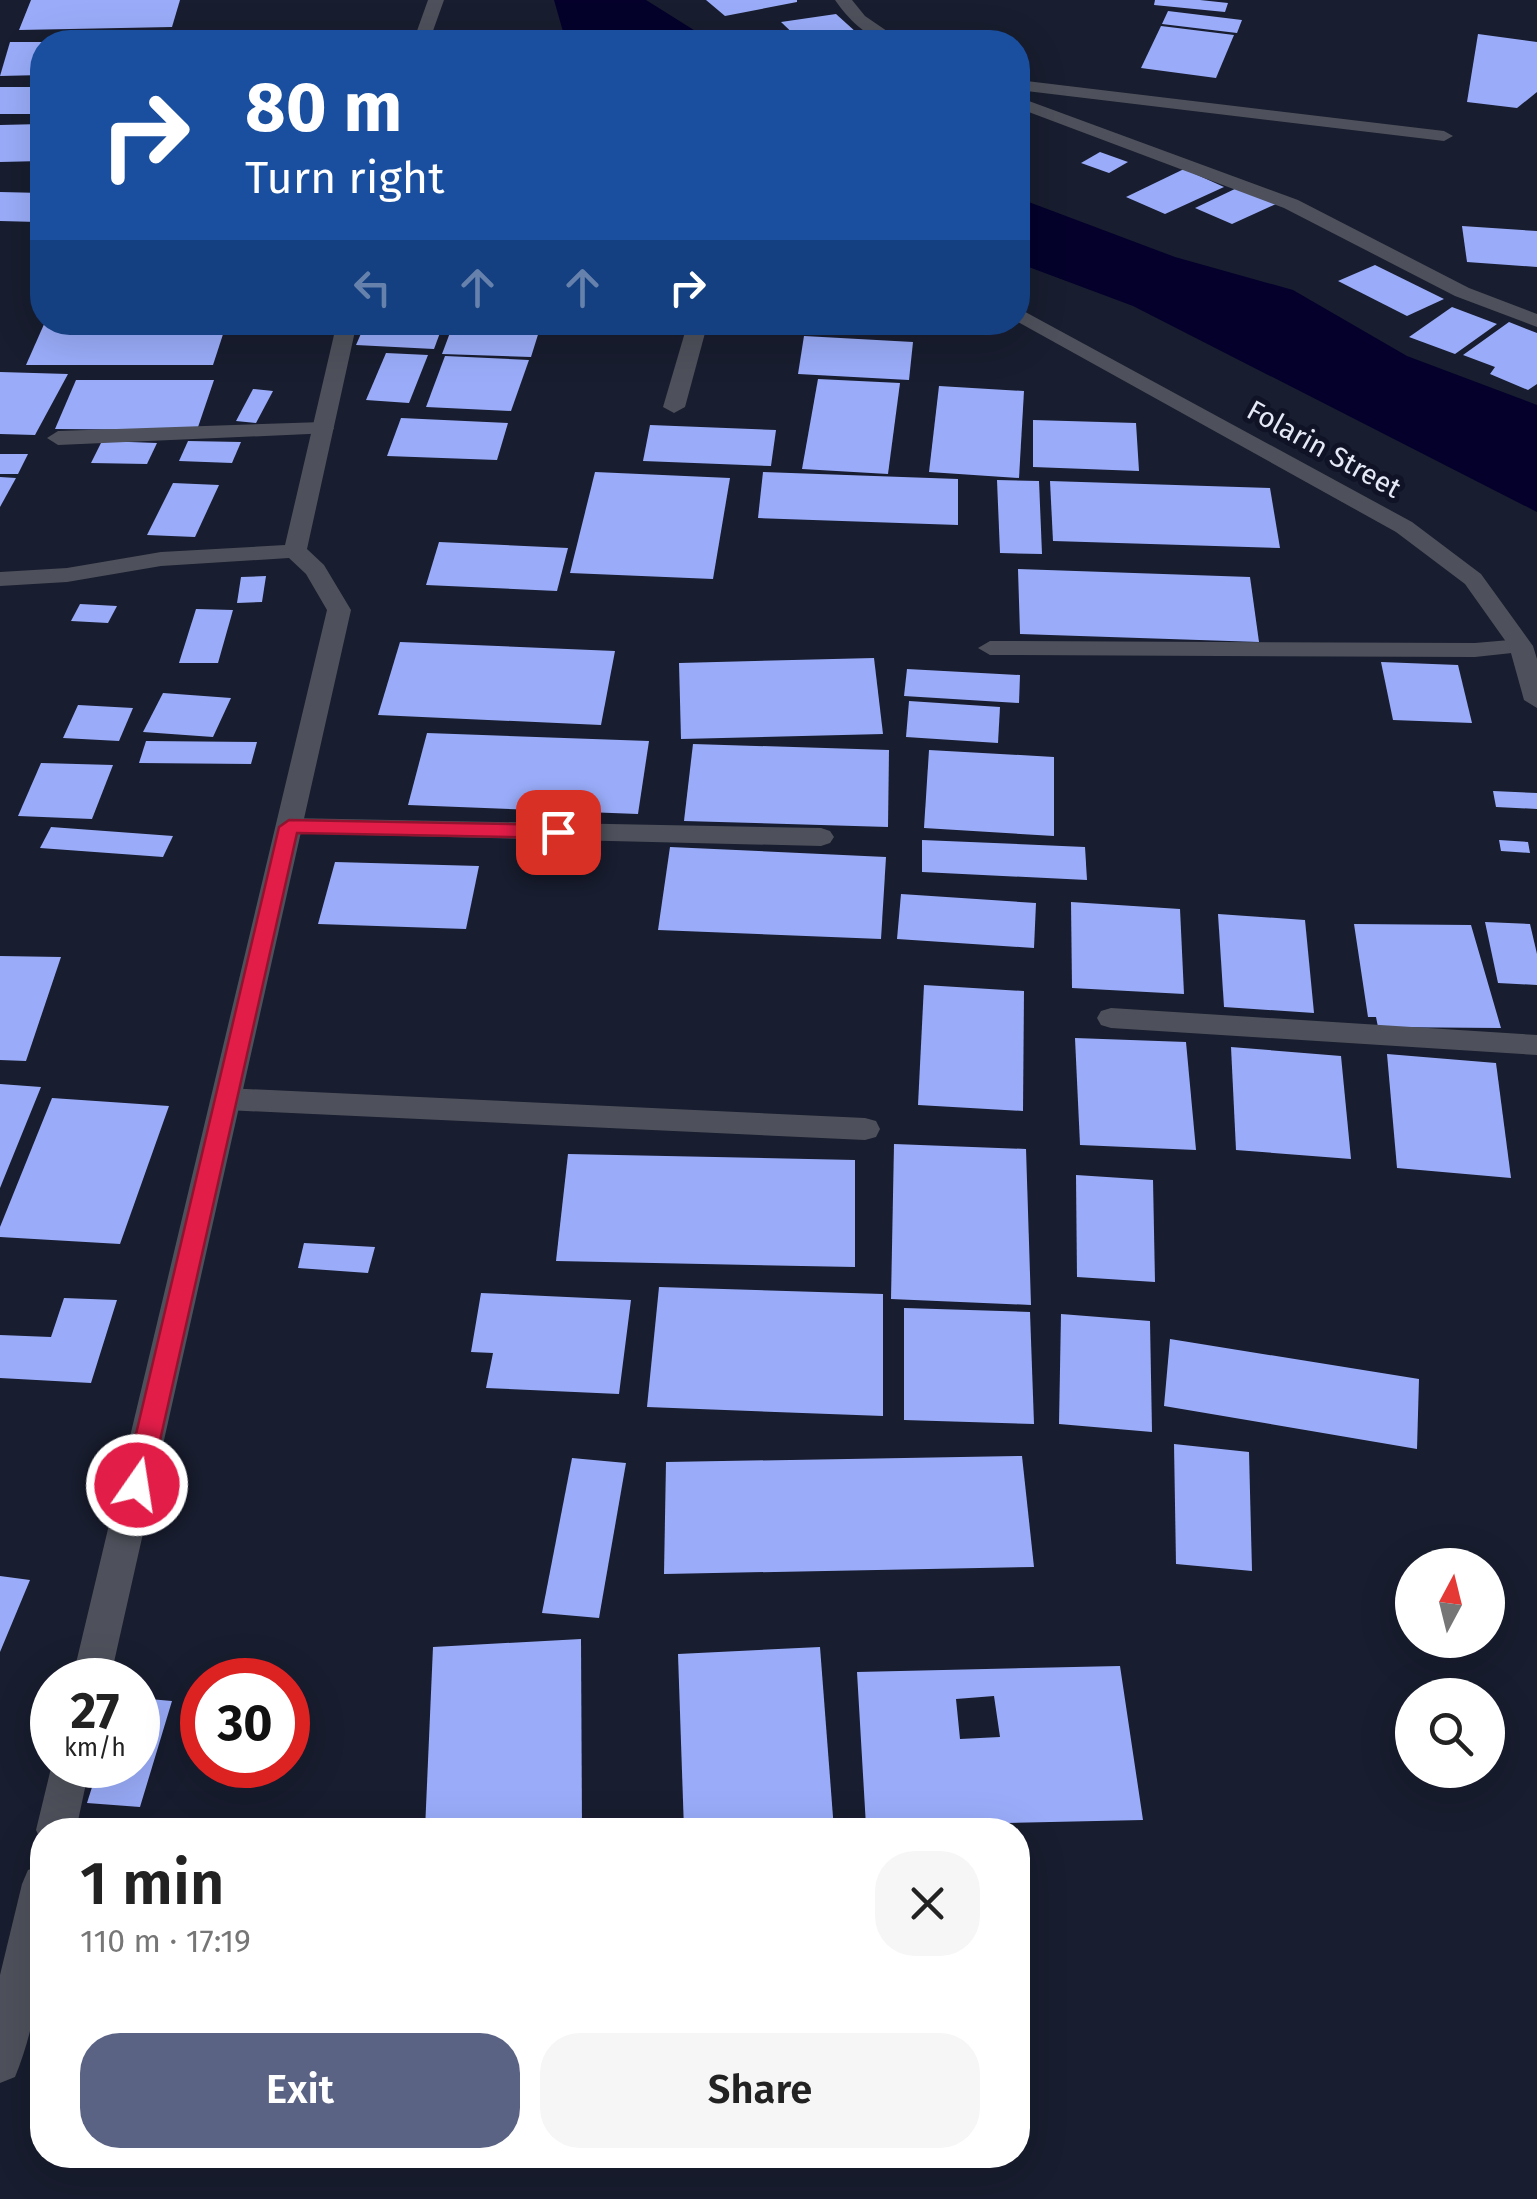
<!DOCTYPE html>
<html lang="en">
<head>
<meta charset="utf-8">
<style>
	:root { --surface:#fff; --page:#f6f6f6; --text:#222; --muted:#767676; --accent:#5b6385 }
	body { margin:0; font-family:"Fira Sans",sans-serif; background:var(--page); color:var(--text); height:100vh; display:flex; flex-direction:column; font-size:38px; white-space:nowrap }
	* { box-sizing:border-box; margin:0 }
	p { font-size:32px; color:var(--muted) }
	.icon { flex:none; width:55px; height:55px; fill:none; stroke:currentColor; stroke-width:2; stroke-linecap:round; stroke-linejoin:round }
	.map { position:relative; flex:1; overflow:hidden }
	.panel { position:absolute; left:30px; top:1818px; width:1000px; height:350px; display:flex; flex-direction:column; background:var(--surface); border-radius:40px; box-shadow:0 10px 40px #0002 }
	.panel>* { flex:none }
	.top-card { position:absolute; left:30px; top:30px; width:1000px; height:305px; border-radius:40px; box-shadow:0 10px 40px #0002; background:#1a4fa0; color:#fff; overflow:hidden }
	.needle { width:65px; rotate:7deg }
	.fabs { position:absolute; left:1395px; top:1548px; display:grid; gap:20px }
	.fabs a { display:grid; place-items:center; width:110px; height:110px; border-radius:50%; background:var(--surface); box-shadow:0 10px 40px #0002; font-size:50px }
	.speed { position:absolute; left:30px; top:1658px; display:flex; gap:20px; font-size:50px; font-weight:700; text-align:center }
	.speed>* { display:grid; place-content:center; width:130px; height:130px; border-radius:50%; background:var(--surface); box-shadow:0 10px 40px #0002; line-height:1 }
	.speed small { font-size:25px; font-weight:400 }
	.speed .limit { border:15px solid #d22; background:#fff; color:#111 }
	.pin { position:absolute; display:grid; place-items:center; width:85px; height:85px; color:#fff; margin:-42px; border-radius:20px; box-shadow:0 5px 15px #0006 }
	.me { position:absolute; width:110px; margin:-55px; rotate:13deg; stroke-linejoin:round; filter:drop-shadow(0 0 8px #0008) }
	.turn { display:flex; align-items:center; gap:35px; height:210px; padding:0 50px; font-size:45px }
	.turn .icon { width:130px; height:130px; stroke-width:2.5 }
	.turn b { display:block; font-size:70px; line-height:85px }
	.lanes { display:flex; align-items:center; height:95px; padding:0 50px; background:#0003; justify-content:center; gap:50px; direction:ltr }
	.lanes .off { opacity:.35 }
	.round { display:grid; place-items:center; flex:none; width:105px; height:105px; border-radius:40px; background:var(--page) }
	.summary { display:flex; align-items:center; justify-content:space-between; height:170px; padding:0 50px }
	h1 { font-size:60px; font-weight:600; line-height:75px }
	.cta { display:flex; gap:20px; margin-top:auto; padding:20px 50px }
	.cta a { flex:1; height:115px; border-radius:40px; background:var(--accent); color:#fff; font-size:40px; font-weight:600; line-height:115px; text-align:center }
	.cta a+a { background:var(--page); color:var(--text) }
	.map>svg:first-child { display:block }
	.water { fill:#04002b }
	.building { fill:#9aacf9; fill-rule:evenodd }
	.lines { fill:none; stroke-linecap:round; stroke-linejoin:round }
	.lane { fill:#4e515b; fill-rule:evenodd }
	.street { fill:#4e515b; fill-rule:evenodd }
	.route { fill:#e11d48; stroke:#92132f; stroke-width:2.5 }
	.labels { text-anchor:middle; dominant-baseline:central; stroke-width:10; stroke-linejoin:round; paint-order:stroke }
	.far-street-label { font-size:28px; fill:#e5e9f6; stroke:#0f1325 }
</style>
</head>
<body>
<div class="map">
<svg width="1537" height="2199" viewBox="0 0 1537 2199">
	<rect width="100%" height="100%" fill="#181d2f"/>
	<g class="water">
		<path d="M554,0H646L713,42H566Z"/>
		<path d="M1018,198L1175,257L1293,290L1407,356L1537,405V512L1133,306L1018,263Z"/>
	</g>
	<g class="building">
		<path d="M31,0H180L172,27L19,30Z"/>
		<path d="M706,0H797V2L725,16Z"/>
		<path d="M1155,0H1200L1228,3L1225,12L1154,5Z"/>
		<path d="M1168,11L1242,20L1237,33L1162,24Z"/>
		<path d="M836,14L867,42H802L781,22Z"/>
		<path d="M1161,26L1234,35L1216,78L1141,68Z"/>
		<path d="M1478,34L1537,42V92L1517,108L1467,102Z"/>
		<path d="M10,42H42V75L0,76Z"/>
		<rect x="0" y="87" width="42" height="27"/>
		<path d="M42,124V161L0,162V125Z"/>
		<path d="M1100,152L1128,162L1109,173L1081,163Z"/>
		<path d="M1184,169L1224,187L1165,214L1126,197Z"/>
		<path d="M1239,187L1276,204L1232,224L1195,208Z"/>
		<path d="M0,192L42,193V214L38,222L0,221Z"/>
		<path d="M1462,226L1537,231V267L1467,262Z"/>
		<path d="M1375,265L1444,299L1407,316L1338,281Z"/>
		<path d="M1452,307L1497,324L1455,354L1409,337Z"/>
		<path d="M45,322H227L213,365H26Z"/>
		<path d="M366,322H444L434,349L356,345Z"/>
		<path d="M454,322H464L541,325L531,357L442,354Z"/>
		<path d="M1509,322L1537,333V384L1528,390L1490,374L1495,367L1463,355Z"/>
		<path d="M804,336L913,342L909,380L798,374Z"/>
		<path d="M386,353L428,355L409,403L366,400Z"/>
		<path d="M445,356L529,360L511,411L426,407Z"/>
		<path d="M0,372L68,374L35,435L0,434Z"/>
		<path d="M818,379L900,383L888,474L802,469Z"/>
		<path d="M76,380H214L197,430L55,429Z"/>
		<path d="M939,386L1024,391L1019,478L929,472Z"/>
		<path d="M253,389L273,391L256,423L236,421Z"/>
		<path d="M401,418L508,423L497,460L387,456Z"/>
		<path d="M1033,420L1136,423L1139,471L1033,467Z"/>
		<path d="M650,425L776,430L771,466L643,461Z"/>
		<path d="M102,441L157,443L147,464L91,463Z"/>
		<path d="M188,441L241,442L232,463L179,461Z"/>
		<path d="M0,454H28L18,474H0Z"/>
		<path d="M595,472L730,478L713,579L570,573Z"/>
		<path d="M763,472L958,479V525L758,518Z"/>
		<path d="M0,477L16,478L0,507Z"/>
		<path d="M997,480L1039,481L1042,554L1000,553Z"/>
		<path d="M1050,481L1270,488L1280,548L1053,541Z"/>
		<path d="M173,483L219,485L195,537L147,535Z"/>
		<path d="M439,542L568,548L557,591L426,585Z"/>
		<path d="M1018,569L1250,577L1259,642L1020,634Z"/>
		<path d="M266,576L262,602L237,603L241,577Z"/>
		<path d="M80,604L117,606L108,623L71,621Z"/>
		<path d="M196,609L233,610L218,663H179Z"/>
		<path d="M400,642L615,651L601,725L378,715Z"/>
		<path d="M874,658L883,734L681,739L679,663Z"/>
		<path d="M1381,662L1458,665L1472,723L1393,720Z"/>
		<path d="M907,669L1020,675L1019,703L904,696Z"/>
		<path d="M163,693L231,698L213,737L143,732Z"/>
		<path d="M909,701L1000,707L998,743L906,737Z"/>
		<path d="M78,705L133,708L119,741L63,738Z"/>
		<path d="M427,733L649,741L638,814L408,805Z"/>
		<path d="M146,741L257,742L251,764L139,763Z"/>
		<path d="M693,744L889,750L888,827L684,821Z"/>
		<path d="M929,750L1054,757V836L924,828Z"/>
		<path d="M41,763L113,765L92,819L18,816Z"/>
		<path d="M1493,791L1537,793V809L1496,807Z"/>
		<path d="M51,827L173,836L163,857L40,848Z"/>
		<path d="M922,840L1085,847L1087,880L922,872Z"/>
		<path d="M1499,840L1528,842L1530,853L1501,851Z"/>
		<path d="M670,847L886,857L881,939L658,930Z"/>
		<path d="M335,862L479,866L466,929L318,924Z"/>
		<path d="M901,894L1036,903L1034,948L897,939Z"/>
		<path d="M1071,902L1180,909L1184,994L1072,988Z"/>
		<path d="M1218,914L1305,920L1314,1013L1224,1007Z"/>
		<path d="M1485,922L1530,924L1537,954V985L1498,983Z"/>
		<path d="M1354,924L1471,925L1501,1028L1378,1027L1376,1017H1368Z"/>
		<path d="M0,956L61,957L26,1061L0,1060Z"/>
		<path d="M924,985L1024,991L1023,1111L918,1105Z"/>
		<path d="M1075,1038L1186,1042L1196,1150L1080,1145Z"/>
		<path d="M1231,1047L1341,1056L1351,1159L1236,1150Z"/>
		<path d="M1387,1054L1496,1063L1511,1178L1397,1168Z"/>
		<path d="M0,1084L41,1087L0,1188Z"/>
		<path d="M52,1098L169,1106L120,1244L0,1237V1227Z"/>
		<path d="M894,1144L1026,1149L1031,1305L891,1299Z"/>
		<path d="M568,1154L855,1160V1267L556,1261Z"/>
		<path d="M1076,1175L1153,1180L1155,1282L1077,1277Z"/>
		<path d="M304,1243L375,1247L368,1273L298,1268Z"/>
		<path d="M659,1287L883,1294V1416L647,1407Z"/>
		<path d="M481,1293L631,1300L619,1394L486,1388L493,1353L471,1352Z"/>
		<path d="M64,1298L117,1300L91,1383L0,1378V1335L51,1337Z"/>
		<path d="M904,1308L1030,1312L1034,1424L904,1420Z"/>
		<path d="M1061,1314L1150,1321L1152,1432L1059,1424Z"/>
		<path d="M1170,1339L1419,1379L1417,1449L1164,1406Z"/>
		<path d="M1174,1444L1249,1452L1252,1571L1176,1564Z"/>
		<path d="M1022,1456L1034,1567L664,1574L666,1462Z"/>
		<path d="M572,1458L626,1463L599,1618L542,1613Z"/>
		<path d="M0,1576L30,1580L0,1652Z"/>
		<path d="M581,1639L582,1830H425L433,1647Z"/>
		<path d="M820,1647L834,1830H684L678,1654Z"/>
		<path d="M1120,1666L1143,1820L866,1826L857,1672ZM994,1696L1000,1737L960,1739L956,1699Z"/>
		<path d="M138,1698L172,1701L140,1807L87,1803L99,1765H138Z"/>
	</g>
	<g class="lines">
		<g class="lane">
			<path d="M688,322H708L685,407L674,413L663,407Z"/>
			<path d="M323,422L334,428L331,433L58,445L47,438L58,431Z"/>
			<path d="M1521,639L1533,646L1530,651L1475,657L990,655L978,648L990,641L1475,643Z"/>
			<path d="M289,818L821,828L830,831L834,837L830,843L821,846L280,833L276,827L280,821Z"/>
			<path d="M1111,1008L1537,1035V1055L1111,1028L1101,1025L1097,1018L1101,1011Z"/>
			<path d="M226,1088L865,1118L876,1121L880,1129L876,1137L865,1140L226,1110L215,1107L211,1099L215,1091Z"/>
		</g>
		<g class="street">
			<path d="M428,0H444L429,42H413Z"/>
			<path d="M835,0H852L865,16L903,42C873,44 852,24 835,0Z"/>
			<path d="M1018,80L1444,131L1453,136L1444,141L1018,90Z"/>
			<path d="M1018,97L1298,200L1469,288L1537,314V327L1455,296L1284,208L1018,108Z"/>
			<path d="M1018,308L1412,522L1481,574L1533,646L1537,659V708L1524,700L1509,646L1465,584L1396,532L1018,322Z"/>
			<path d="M337,322H357L307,549L324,565L351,610L110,1680H72L327,610L306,574L289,558L161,566L67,582L0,586V572L67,568L161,552L285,545Z"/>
			<path d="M52,1764L90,1765L76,1830H42V1843L36,1830Z"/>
			<path d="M42,1865C47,1935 42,2011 15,2077L0,2083V1975L22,1884L28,1870Z"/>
		</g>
	</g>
	<path class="route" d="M289,820L558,825L568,832L558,838L297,833L150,1485L146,1493L137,1496L128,1493L124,1485L279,827Z"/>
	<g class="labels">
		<g class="far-street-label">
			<text transform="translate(1324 449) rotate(29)">Folarin Street</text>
		</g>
	</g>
</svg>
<div class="fabs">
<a><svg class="needle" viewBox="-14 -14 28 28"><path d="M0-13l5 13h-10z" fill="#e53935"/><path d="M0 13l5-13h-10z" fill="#767676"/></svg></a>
<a><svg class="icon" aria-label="search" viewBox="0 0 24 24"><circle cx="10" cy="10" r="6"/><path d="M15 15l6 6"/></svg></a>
</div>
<div class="speed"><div>27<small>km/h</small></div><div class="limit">30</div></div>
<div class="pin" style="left:558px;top:832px;background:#d93025"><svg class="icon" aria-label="arrive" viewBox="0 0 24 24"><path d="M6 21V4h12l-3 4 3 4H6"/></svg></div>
<svg class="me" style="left:137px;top:1485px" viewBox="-20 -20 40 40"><circle r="17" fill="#e11d48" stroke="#fff" stroke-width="3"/><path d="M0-11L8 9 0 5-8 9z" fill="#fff"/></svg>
<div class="top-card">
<div class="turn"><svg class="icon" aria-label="right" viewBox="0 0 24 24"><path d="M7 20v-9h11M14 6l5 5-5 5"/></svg><div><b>80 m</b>Turn right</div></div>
<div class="lanes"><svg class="icon off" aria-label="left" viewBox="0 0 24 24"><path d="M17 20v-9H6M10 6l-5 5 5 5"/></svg><svg class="icon off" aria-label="ahead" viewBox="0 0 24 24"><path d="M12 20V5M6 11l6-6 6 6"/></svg><svg class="icon off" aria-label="ahead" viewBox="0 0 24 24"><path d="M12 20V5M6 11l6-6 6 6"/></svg><svg class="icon" aria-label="right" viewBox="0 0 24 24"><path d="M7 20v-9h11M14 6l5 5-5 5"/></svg></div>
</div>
<section class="panel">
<div class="summary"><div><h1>1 min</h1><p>110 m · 17:19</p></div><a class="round"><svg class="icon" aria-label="close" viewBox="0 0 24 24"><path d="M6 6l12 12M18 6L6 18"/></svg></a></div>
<div class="cta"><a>Exit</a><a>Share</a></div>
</section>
</div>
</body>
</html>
